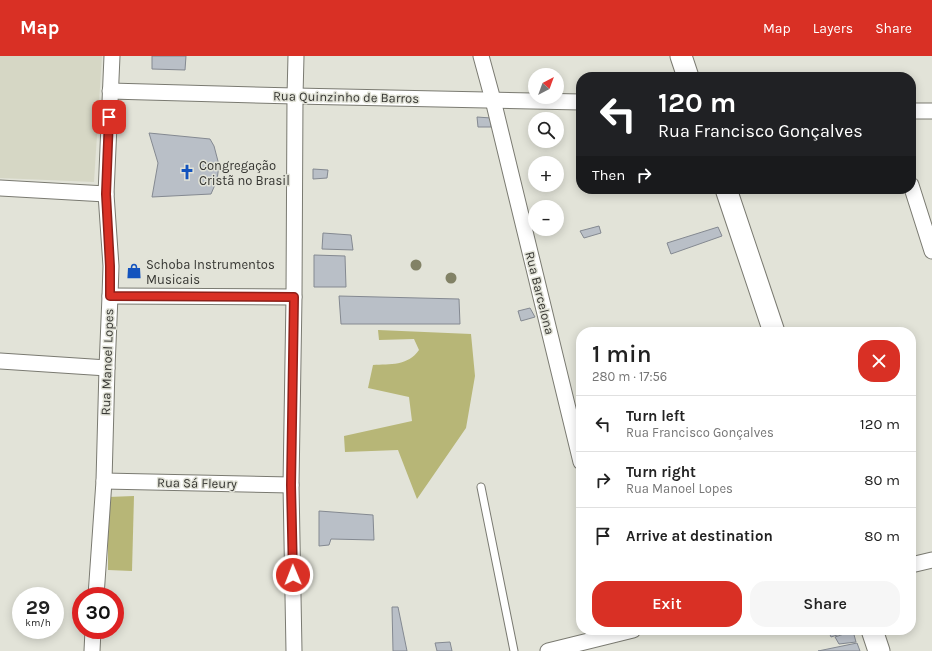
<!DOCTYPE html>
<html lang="en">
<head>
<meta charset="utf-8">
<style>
	:root { --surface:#fff; --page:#f6f6f6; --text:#222; --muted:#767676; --line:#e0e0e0; --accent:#d93025 }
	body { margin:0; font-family:Karla,sans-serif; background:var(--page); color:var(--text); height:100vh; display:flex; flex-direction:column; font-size:15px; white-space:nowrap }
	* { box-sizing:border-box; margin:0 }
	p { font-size:13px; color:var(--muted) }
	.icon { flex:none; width:22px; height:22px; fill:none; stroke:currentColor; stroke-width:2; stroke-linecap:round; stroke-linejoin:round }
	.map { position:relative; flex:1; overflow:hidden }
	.panel { position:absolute; left:576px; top:271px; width:340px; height:308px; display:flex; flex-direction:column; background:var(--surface); border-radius:16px; box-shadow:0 2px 10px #0003 }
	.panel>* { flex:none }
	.hud { position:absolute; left:576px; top:16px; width:340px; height:122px; border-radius:16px; box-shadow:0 2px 10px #0003; background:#202124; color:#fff; overflow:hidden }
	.needle { width:26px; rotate:41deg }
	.buttons { position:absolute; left:528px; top:12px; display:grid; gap:8px }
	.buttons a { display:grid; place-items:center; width:36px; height:36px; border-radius:50%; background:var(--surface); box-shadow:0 2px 10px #0003; font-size:20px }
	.speed { position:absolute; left:12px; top:531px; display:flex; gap:8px; font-size:20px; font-weight:700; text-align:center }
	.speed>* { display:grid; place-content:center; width:52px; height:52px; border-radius:50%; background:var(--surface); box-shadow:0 2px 10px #0003; line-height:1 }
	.speed small { font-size:10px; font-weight:400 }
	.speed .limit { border:6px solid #d22; background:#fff; color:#111 }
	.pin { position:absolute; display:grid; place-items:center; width:34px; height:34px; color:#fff; margin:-17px; border-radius:8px; box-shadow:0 2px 6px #0006 }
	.me { position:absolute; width:44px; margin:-22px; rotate:359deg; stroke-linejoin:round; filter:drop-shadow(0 0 3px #0008) }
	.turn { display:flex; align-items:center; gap:14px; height:84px; padding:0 16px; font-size:18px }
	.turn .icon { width:52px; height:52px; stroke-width:2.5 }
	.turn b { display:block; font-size:28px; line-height:34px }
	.then { display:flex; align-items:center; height:38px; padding:0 16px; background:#0003; gap:8px; font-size:15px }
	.round { display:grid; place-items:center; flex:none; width:42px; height:42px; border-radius:16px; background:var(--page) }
	.headline { display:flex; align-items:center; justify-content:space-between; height:68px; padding:0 16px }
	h1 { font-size:24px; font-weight:600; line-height:30px }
	.cta { display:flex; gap:8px; margin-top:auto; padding:8px 16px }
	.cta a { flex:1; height:46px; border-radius:16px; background:var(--accent); color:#fff; font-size:16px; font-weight:600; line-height:46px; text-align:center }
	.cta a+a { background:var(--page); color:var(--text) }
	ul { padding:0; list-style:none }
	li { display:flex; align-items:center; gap:12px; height:56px; padding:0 16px; border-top:1px solid var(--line) }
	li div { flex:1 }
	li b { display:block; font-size:15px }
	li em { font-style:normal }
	header { display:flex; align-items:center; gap:24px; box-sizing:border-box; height:56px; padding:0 20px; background:var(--accent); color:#fff }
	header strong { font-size:19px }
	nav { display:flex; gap:22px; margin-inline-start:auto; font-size:14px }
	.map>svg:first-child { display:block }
	.built { fill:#d6d7c5 }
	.green { fill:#b7b677 }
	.building { fill:#b9bfc7; stroke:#848991 }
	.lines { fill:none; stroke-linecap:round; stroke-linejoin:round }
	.lane-casing { stroke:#7a7a71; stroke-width:9 }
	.street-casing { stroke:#7a7a71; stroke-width:17 }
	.secondary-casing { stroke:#7a7a71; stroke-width:23 }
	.lane { stroke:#fff; stroke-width:7 }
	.street { stroke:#fff; stroke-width:15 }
	.secondary { stroke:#fff; stroke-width:21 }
	.tree { fill:#828266 }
	.route-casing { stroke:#8d1f18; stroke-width:10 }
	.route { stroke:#d93025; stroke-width:7 }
	.labels { text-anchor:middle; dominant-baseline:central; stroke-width:3; stroke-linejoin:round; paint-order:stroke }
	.street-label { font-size:13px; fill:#363632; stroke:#e2e3d8 }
	.poi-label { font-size:13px; fill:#363632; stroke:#e2e3d8; text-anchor:start }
</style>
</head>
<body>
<header>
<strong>Map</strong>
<nav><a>Map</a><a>Layers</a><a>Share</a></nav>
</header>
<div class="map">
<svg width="932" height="595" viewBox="0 0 932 595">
	<rect width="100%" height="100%" fill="#e2e3d8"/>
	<path class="built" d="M0,0H102L94,126L0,122Z"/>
	<g class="green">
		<path d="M378,274L471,278L475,320L466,372L417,443L398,394L345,396L344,380L412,365L409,341L368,332L373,309C390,308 408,310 419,294L414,283L379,284Z"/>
		<path d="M134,440L132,515L108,514V441Z"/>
	</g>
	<g class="building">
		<path d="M152,0H186L185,14L152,13Z"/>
		<path d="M477,61L491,62V71H478Z"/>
		<path d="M149,77L210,83L214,90L219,109L217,124L211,138L152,141L158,107Z"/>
		<path d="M313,113L328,114L327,122L313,123Z"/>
		<path d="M599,170L601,177L584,182L580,175Z"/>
		<path d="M718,171L722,180L671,198L667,187Z"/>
		<path d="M323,177L351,179L353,194L322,193Z"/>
		<path d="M314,199L345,200L346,231H314Z"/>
		<path d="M339,240L459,243L460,268H341Z"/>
		<path d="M530,252L535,261L521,265L518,255Z"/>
		<path d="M319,455L373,459L374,484L331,483L329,489L319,490Z"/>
		<path d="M392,551H398L407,595H393Z"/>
		<path d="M828,574H853L831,581Z"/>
		<path d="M853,575L856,586L839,588L835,581Z"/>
		<path d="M450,586L452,595H437L435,587Z"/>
		<path d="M857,587L860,595H818Z"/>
	</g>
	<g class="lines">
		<g class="lane-casing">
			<path id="lane" d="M481,431L514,595"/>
		</g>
		<g class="street-casing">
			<g id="street">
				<path d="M481,0L493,44L581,406"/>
				<path d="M110,35L295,40L581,46"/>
				<path d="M911,55H932"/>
				<path d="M911,129L932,195"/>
				<path d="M0,132L106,138"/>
				<path d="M110,240L294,241"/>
				<path d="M0,305L107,312"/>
				<path d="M104,425L291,429"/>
				<path d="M911,509L932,504"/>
				<path d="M96,540L104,425L107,312L110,240L111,210L106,138L112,0"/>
				<path d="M92,595L93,574"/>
				<path d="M294,595L291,429L294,241L295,40L296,0"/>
				<path d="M548,595L633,574"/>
			</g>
		</g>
		<g class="secondary-casing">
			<g id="secondary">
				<path d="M681,0L688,21"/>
				<path d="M726,133L774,276"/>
				<path d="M872,574L879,595"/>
			</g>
		</g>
		<use href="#lane" class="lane"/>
		<use href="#street" class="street"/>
		<use href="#secondary" class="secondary"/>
	</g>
	<g class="tree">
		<circle cx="416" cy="209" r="5.5"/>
		<circle cx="451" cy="222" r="5.5"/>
	</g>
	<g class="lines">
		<g class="route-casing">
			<path id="route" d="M109,61L106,138L110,210V240L294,241L291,429L293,519"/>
		</g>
		<use href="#route" class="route"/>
	</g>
	<defs>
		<g id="church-bare" transform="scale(1.2)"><path d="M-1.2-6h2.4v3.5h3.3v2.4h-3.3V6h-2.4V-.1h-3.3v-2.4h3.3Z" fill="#1353be" stroke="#e2e3d8" stroke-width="2.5" paint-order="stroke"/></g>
		<g id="shop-bare" transform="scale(1.2)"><path d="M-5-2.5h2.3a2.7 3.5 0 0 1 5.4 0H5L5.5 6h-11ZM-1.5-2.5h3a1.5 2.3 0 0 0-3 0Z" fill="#1353be" stroke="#e2e3d8" stroke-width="2.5" paint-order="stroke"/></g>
	</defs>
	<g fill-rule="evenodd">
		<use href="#church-bare" x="187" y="116"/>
		<use href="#shop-bare" x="134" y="215"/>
	</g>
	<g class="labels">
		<g class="street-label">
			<text transform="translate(346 41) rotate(1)">Rua Quinzinho de Barros</text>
			<text transform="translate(540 237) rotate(76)">Rua Barcelona</text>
			<text transform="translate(107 306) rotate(-88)">Rua Manoel Lopes</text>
			<text transform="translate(197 427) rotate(1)">Rua Sá Fleury</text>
		</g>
		<g class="poi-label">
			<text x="199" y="109">Congregação<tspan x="199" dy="15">Cristã no Brasil</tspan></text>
			<text x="146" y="208">Schoba Instrumentos<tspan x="146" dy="15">Musicais</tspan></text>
		</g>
	</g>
</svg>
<div class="buttons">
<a><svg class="needle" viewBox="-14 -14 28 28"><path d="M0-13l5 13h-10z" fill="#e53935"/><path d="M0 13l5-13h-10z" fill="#767676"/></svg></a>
<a><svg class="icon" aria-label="search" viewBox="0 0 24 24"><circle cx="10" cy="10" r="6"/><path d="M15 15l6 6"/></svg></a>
<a>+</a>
<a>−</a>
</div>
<div class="speed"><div>29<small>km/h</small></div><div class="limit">30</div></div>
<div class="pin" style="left:109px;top:61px;background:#d93025"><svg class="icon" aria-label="arrive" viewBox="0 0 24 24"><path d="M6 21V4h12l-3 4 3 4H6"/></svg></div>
<svg class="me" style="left:293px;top:519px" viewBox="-20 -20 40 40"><circle r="17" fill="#d93025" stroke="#fff" stroke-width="3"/><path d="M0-11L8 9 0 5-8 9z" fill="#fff"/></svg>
<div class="hud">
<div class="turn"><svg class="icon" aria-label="left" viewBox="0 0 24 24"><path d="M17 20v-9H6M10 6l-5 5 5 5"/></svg><div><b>120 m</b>Rua Francisco Gonçalves</div></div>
<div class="then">Then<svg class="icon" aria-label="right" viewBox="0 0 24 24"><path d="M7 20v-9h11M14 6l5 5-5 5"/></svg></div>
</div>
<section class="panel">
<div class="headline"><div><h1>1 min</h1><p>280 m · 17:56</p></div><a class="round" style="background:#d93025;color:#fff"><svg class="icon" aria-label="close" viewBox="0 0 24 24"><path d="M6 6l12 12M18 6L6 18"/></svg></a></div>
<ul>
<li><svg class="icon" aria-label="left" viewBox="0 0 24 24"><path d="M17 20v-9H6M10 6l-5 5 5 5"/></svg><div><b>Turn left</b><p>Rua Francisco Gonçalves</p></div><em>120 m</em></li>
<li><svg class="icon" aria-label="right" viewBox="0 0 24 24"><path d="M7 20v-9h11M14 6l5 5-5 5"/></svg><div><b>Turn right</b><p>Rua Manoel Lopes</p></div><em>80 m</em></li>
<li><svg class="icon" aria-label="arrive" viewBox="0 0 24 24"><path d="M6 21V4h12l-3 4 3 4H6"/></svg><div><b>Arrive at destination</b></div><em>80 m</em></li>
</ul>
<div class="cta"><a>Exit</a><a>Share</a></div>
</section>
</div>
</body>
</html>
